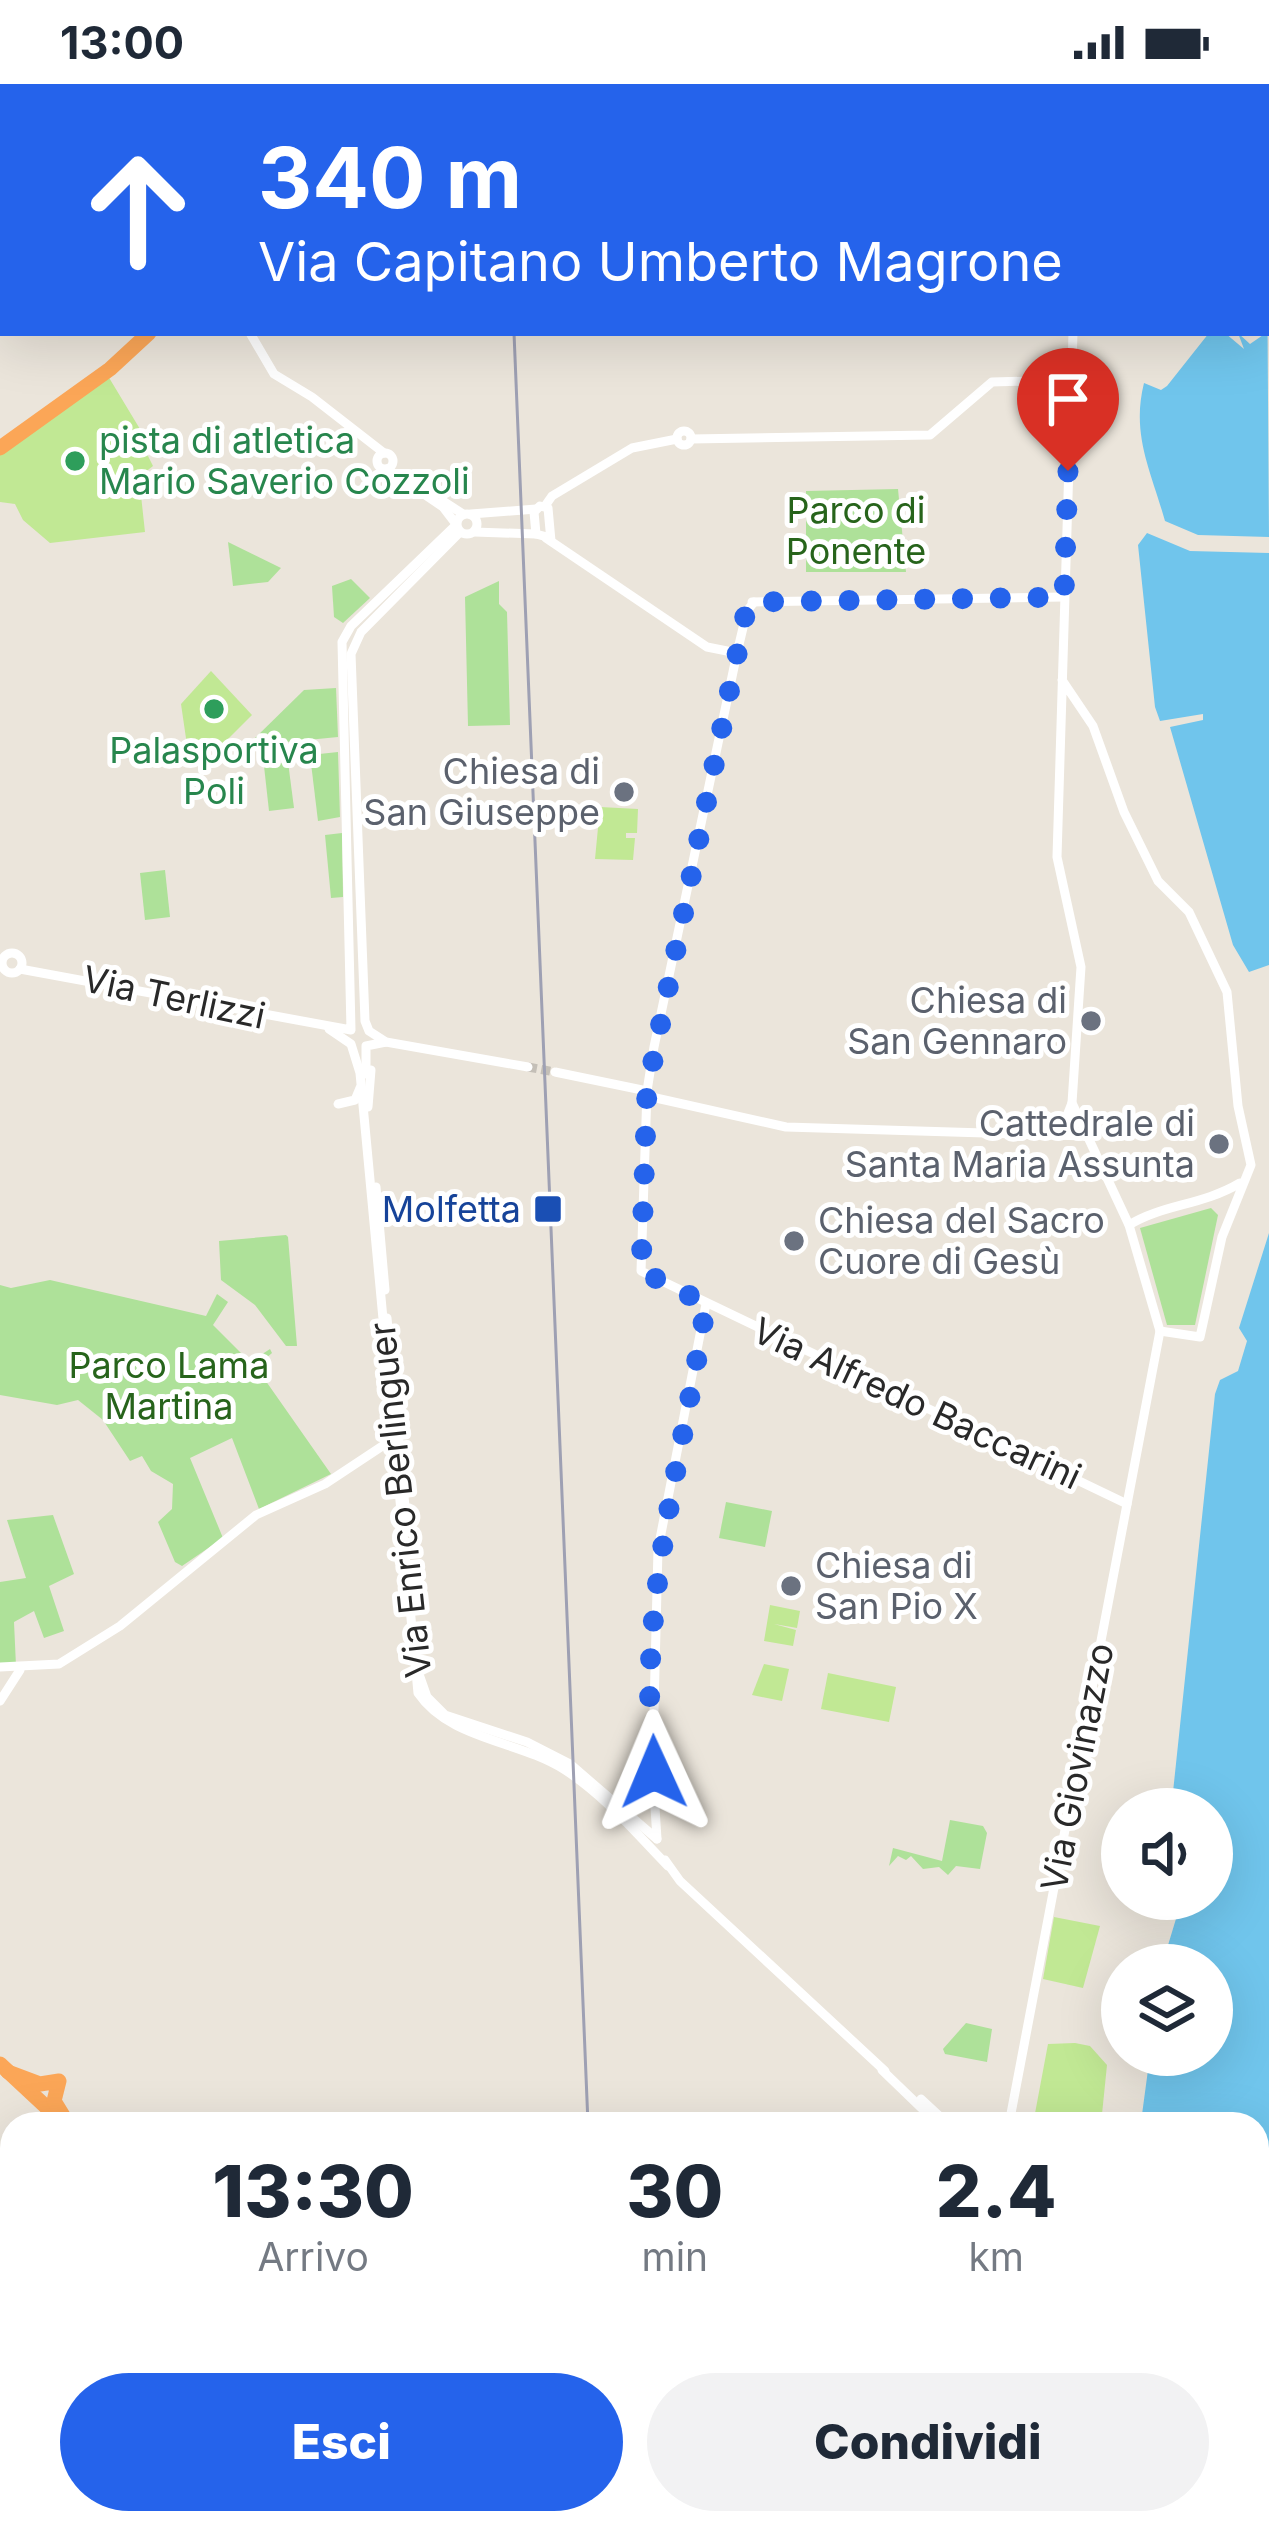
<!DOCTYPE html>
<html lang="it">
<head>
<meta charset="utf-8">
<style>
	:root { --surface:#fff; --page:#f2f2f3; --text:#1f2937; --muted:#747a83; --accent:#2563eb }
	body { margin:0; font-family:Inter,sans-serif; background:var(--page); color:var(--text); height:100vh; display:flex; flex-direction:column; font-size:45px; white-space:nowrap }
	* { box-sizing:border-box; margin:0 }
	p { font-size:39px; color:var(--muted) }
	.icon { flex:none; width:66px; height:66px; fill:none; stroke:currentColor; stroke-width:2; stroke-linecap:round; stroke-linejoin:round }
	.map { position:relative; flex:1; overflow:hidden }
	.side { position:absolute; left:0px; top:2028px; width:1269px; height:423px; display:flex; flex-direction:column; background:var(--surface); border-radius:36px 36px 0 0; box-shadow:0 12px 48px #0002 }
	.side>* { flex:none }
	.top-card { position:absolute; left:0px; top:0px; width:1269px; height:252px; box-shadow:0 12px 48px #0002; background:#2563eb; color:#fff; overflow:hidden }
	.tools { position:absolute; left:1101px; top:1704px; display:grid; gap:24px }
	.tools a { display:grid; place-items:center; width:132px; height:132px; border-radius:50%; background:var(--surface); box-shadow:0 12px 48px #0002; font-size:60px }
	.pin { position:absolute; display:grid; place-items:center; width:102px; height:102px; color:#fff; margin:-123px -51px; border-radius:50% 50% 50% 0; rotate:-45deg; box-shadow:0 0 12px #0007 }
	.pin .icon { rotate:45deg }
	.me { position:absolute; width:132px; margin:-66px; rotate:359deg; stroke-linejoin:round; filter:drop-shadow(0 0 9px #0008) }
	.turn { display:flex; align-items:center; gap:42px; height:252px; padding:0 60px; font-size:54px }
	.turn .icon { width:156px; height:156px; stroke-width:2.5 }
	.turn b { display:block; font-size:84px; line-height:102px }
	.eta { display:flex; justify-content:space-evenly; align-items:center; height:204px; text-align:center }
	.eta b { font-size:72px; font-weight:800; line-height:84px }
	.primary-button { display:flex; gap:24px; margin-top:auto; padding:24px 60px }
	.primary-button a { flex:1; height:138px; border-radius:72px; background:var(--accent); color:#fff; font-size:48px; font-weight:800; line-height:138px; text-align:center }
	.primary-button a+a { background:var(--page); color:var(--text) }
	.status { display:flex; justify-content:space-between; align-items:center; height:84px; padding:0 60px; background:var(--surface); direction:ltr }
	.status svg { height:33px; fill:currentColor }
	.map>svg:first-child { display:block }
	.green { fill:#aee199 }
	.pitch { fill:#c1e894 }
	.water { fill:#70c5ec }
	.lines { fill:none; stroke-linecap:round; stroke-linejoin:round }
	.secondary-tunnel { stroke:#c4bfb7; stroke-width:9; stroke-dasharray:9 4.5; stroke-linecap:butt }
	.secondary { stroke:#fff; stroke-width:9 }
	.highway { stroke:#fba657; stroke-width:15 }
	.rail { stroke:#9ea0b3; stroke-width:3 }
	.route { stroke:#2563eb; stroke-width:21; stroke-dasharray:0 37.8 }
	.leisure-dot { fill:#2e9e5b; stroke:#fff; stroke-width:4.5 }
	.worship-dot { fill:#6b7280; stroke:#fff; stroke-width:4.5 }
	.transit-dot { fill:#1a4fb4; stroke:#fff; stroke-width:4.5 }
	.labels { text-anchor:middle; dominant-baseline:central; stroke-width:10; stroke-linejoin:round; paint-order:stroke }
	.leisure-label { font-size:36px; fill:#27864d; stroke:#fff; text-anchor:start }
	.park-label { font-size:36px; fill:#27641b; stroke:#fff }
	.worship-label { font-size:36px; fill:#5b616d; stroke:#fff; text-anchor:end }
	.street-label { font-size:36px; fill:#292929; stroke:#fff }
	.transit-label { font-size:36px; fill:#164399; stroke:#fff; text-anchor:end }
</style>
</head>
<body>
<div class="status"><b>13:00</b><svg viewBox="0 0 49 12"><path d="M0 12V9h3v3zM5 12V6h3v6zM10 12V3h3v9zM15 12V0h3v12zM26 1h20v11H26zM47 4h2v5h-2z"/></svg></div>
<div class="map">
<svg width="1269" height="2450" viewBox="0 0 1269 2450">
	<rect width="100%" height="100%" fill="#ebe5db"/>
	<g class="green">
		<path d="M898,405L906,488H806V407Z"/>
		<path d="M228,458L281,484L268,498L233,502Z"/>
		<path d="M351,495L370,514L343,539L334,533L332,502Z"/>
		<path d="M499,497V520L507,528L510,641L468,642L465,513Z"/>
		<path d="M336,604L338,653L247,662L304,606Z"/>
		<path d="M338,668L340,733L318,737L310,671Z"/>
		<path d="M288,678L294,724L269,727L264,682Z"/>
		<path d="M342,749L343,813L331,814L325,751Z"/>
		<path d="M165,786L170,833L145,836L140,789Z"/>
		<path d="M1211,1124L1218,1131L1195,1241H1167L1140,1144Z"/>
		<path d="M286,1151L288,1153L297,1262H286L255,1221L221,1196L219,1157Z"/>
		<path d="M50,1196L206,1232L217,1210L228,1218L213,1241L250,1278L270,1265L272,1269L256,1283L331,1390L259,1425L232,1354L190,1374L223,1454L182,1482L175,1478L158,1438L172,1425L173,1400L151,1387L142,1372L130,1377L103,1336L78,1316L57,1321L0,1311V1201L11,1204Z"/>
		<path d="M726,1418L772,1427L765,1463L719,1454Z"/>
		<path d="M53,1431L74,1490L49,1502L64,1547L44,1554L34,1527L14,1538L16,1582L0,1580V1498L26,1494L7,1436Z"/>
		<path d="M950,1736L983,1742L987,1749L980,1785L956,1782L948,1791L939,1783L923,1785L911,1772L906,1776L898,1772L889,1782L893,1764L942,1777Z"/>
		<path d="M966,1939L992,1945L987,1978L945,1970L943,1965Z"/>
	</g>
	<g class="pitch">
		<path d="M108,292L149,360L144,364L153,382L139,393L145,448L50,459L23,436L15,420L0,418V371Z"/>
		<path d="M211,587L252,631L217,666L188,668L181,620Z"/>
		<path d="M600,723L638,725L637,749H626V754H635L633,776L595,775Z"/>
		<path d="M770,1521L800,1527L797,1544L774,1540L796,1546L793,1562L764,1557Z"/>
		<path d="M764,1580L789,1585L782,1617L752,1611Z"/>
		<path d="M828,1589L896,1603L889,1638L821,1625Z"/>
		<path d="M1054,1833L1100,1842L1083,1904L1043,1895Z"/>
		<path d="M1075,1959L1090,1962L1107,1981L1101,2040H1033L1048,1960Z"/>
	</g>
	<g class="water">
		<path d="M1266,34L1269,453L1198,451L1165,437C1151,387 1131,351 1144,299L1161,306L1167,302L1209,249H1225L1244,265L1238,249L1250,260L1266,249Z"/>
		<path d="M1147,449L1190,467L1269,469V881L1249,888L1233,861L1170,643L1203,636V630L1160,637L1155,623L1138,461Z"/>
		<path d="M1269,1149V2450H1154L1149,2439H1257V2040L1141,2038L1150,1971H1212V1881H1162L1182,1815H1212V1725H1176L1173,1708L1215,1310L1220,1296L1238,1287L1247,1257L1239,1244Z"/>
	</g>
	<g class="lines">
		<path class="secondary-tunnel" d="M528,983L555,988"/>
		<g class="secondary">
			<path d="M1081,3V0"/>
			<path d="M0,174L3,175"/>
			<path d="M250,249L274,290L312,313L384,369"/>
			<circle cx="684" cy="354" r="7"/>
			<path d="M691,355L930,351L992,298L1071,296"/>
			<circle cx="385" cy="377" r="8"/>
			<path d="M387,385L443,423L456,440"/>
			<path d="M443,417L463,430"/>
			<path d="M545,422L552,412L632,364L677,355"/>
			<circle cx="467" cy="440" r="10"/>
			<path d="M471,430L536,425"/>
			<path d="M460,448L361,548L351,570L365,937L369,947L386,958L528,983"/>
			<path d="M474,448L536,450"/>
			<path d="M547,453L536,450L534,428L540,422L548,424L551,457"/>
			<path d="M546,454L707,563L737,569"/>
			<path d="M752,518L1064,513"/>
			<path d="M754,518L747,527L737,569L654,963L647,1007L641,1187L1127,1420"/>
			<path d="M1062,596L1093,642L1124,728L1158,797L1189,828L1227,908L1238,1022L1251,1081L1222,1153L1200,1253L1160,1247L1129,1141L1072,1019L1081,883L1057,773L1073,249"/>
			<circle cx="12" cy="879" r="10"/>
			<path d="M20,885L351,946L342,558L351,542L456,441"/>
			<path d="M329,945L351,960L360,989L418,1609C450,1656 518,1656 565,1686C605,1712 635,1748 668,1782"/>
			<path d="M555,988L647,1007"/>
			<path d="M366,990V962L386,958"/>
			<path d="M647,1012L786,1043L1086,1052"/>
			<path d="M338,1020L355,1016L360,1004"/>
			<path d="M368,1023L371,986"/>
			<path d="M1059,1052L1072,1019"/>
			<path d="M376,1103L385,1206"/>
			<path d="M1129,1141C1163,1120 1201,1122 1240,1099"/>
			<path d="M387,1234L406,1433"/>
			<path d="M0,1583L59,1580L120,1542L256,1431L325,1400L396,1353"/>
			<path d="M420,1593L427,1613L445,1631L527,1658L570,1680L657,1755"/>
			<path d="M0,1617L20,1586"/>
			<path d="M653,1666L658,1465L706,1220"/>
			<path d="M652,1676L657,1755"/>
			<path d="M646,1678L654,1672L646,1663L641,1673L649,1687"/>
			<path d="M665,1776L680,1797L885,1987"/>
			<path d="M882,1986L938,2040"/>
			<path d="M921,2015L948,2040"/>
			<path d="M1009,2040L1160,1247"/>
			<path d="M401,2439L436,2450"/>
			<path d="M966,2439L967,2450"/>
			<path d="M330,2450L339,2439"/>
		</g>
		<g class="highway">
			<path d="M342,3L344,0"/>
			<path d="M0,364L110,285L149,249"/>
			<path d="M0,1980L58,2034"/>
			<path d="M8,1988L40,2000L59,1997L54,2017L68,2040"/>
			<path d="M402,2439L406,2450"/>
			<path d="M446,2439L464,2450"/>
		</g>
		<g class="rail">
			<path d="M528,3V0"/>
			<path d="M514,249L588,2040"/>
			<path d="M605,2439L606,2450"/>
		</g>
	</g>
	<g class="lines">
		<path class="route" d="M654,1688C635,1530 683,1375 706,1220L641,1187L647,1006L746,527L754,518L1064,513L1068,387"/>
	</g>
	<g class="leisure-dot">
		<circle cx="75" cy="377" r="12"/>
		<circle cx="214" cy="625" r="12"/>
	</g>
	<g class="worship-dot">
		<circle cx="624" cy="708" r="12"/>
		<circle cx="1091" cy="937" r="12"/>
		<circle cx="1219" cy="1060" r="12"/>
		<circle cx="794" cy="1157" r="12"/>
		<circle cx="791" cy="1502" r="12"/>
	</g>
	<rect class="transit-dot" x="533" y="1110" width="30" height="30" rx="6"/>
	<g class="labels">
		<g class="leisure-label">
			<text x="99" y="356">pista di atletica<tspan x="99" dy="41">Mario Saverio Cozzoli</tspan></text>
			<text x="214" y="666" text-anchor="middle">Palasportiva<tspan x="214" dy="41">Poli</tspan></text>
		</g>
		<g class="park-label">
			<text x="856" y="426">Parco di<tspan x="856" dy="41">Ponente</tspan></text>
			<text x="169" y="1281">Parco Lama<tspan x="169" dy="41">Martina</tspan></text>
		</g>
		<g class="worship-label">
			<text x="600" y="687">Chiesa di<tspan x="600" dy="41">San Giuseppe</tspan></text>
			<text x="1067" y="916">Chiesa di<tspan x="1067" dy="41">San Gennaro</tspan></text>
			<text x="1195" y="1039">Cattedrale di<tspan x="1195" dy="41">Santa Maria Assunta</tspan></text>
			<text x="818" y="1136" text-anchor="start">Chiesa del Sacro<tspan x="818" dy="41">Cuore di Gesù</tspan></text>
			<text x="815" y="1481" text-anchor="start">Chiesa di<tspan x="815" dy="41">San Pio X</tspan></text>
		</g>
		<g class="street-label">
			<text transform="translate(174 913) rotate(12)">Via Terlizzi</text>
			<text transform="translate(917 1319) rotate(25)">Via Alfredo Baccarini</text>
			<text transform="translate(400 1416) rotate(-96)">Via Enrico Berlinguer</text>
			<text transform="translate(1077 1683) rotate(-79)">Via Giovinazzo</text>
		</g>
		<g class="transit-label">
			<text x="521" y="1125">Molfetta</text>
		</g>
	</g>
</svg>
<div class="tools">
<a><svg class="icon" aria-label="sound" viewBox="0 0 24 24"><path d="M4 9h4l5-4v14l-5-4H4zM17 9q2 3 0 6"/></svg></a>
<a><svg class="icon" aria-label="layers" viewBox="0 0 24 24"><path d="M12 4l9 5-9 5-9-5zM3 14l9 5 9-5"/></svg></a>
</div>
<div class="pin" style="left:1068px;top:387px;background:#d93025"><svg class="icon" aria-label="arrive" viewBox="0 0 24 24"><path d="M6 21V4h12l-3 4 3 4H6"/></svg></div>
<svg class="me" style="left:654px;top:1688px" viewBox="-20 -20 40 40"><path d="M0-17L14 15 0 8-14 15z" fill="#2563eb" stroke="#fff" stroke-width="4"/></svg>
<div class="top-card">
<div class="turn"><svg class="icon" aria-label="ahead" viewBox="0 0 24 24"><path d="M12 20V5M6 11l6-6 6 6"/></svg><div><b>340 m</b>Via Capitano Umberto Magrone</div></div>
</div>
<section class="side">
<div class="eta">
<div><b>13:30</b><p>Arrivo</p></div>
<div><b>30</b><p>min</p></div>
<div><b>2.4</b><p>km</p></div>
</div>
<div class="primary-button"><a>Esci</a><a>Condividi</a></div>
</section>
</div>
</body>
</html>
